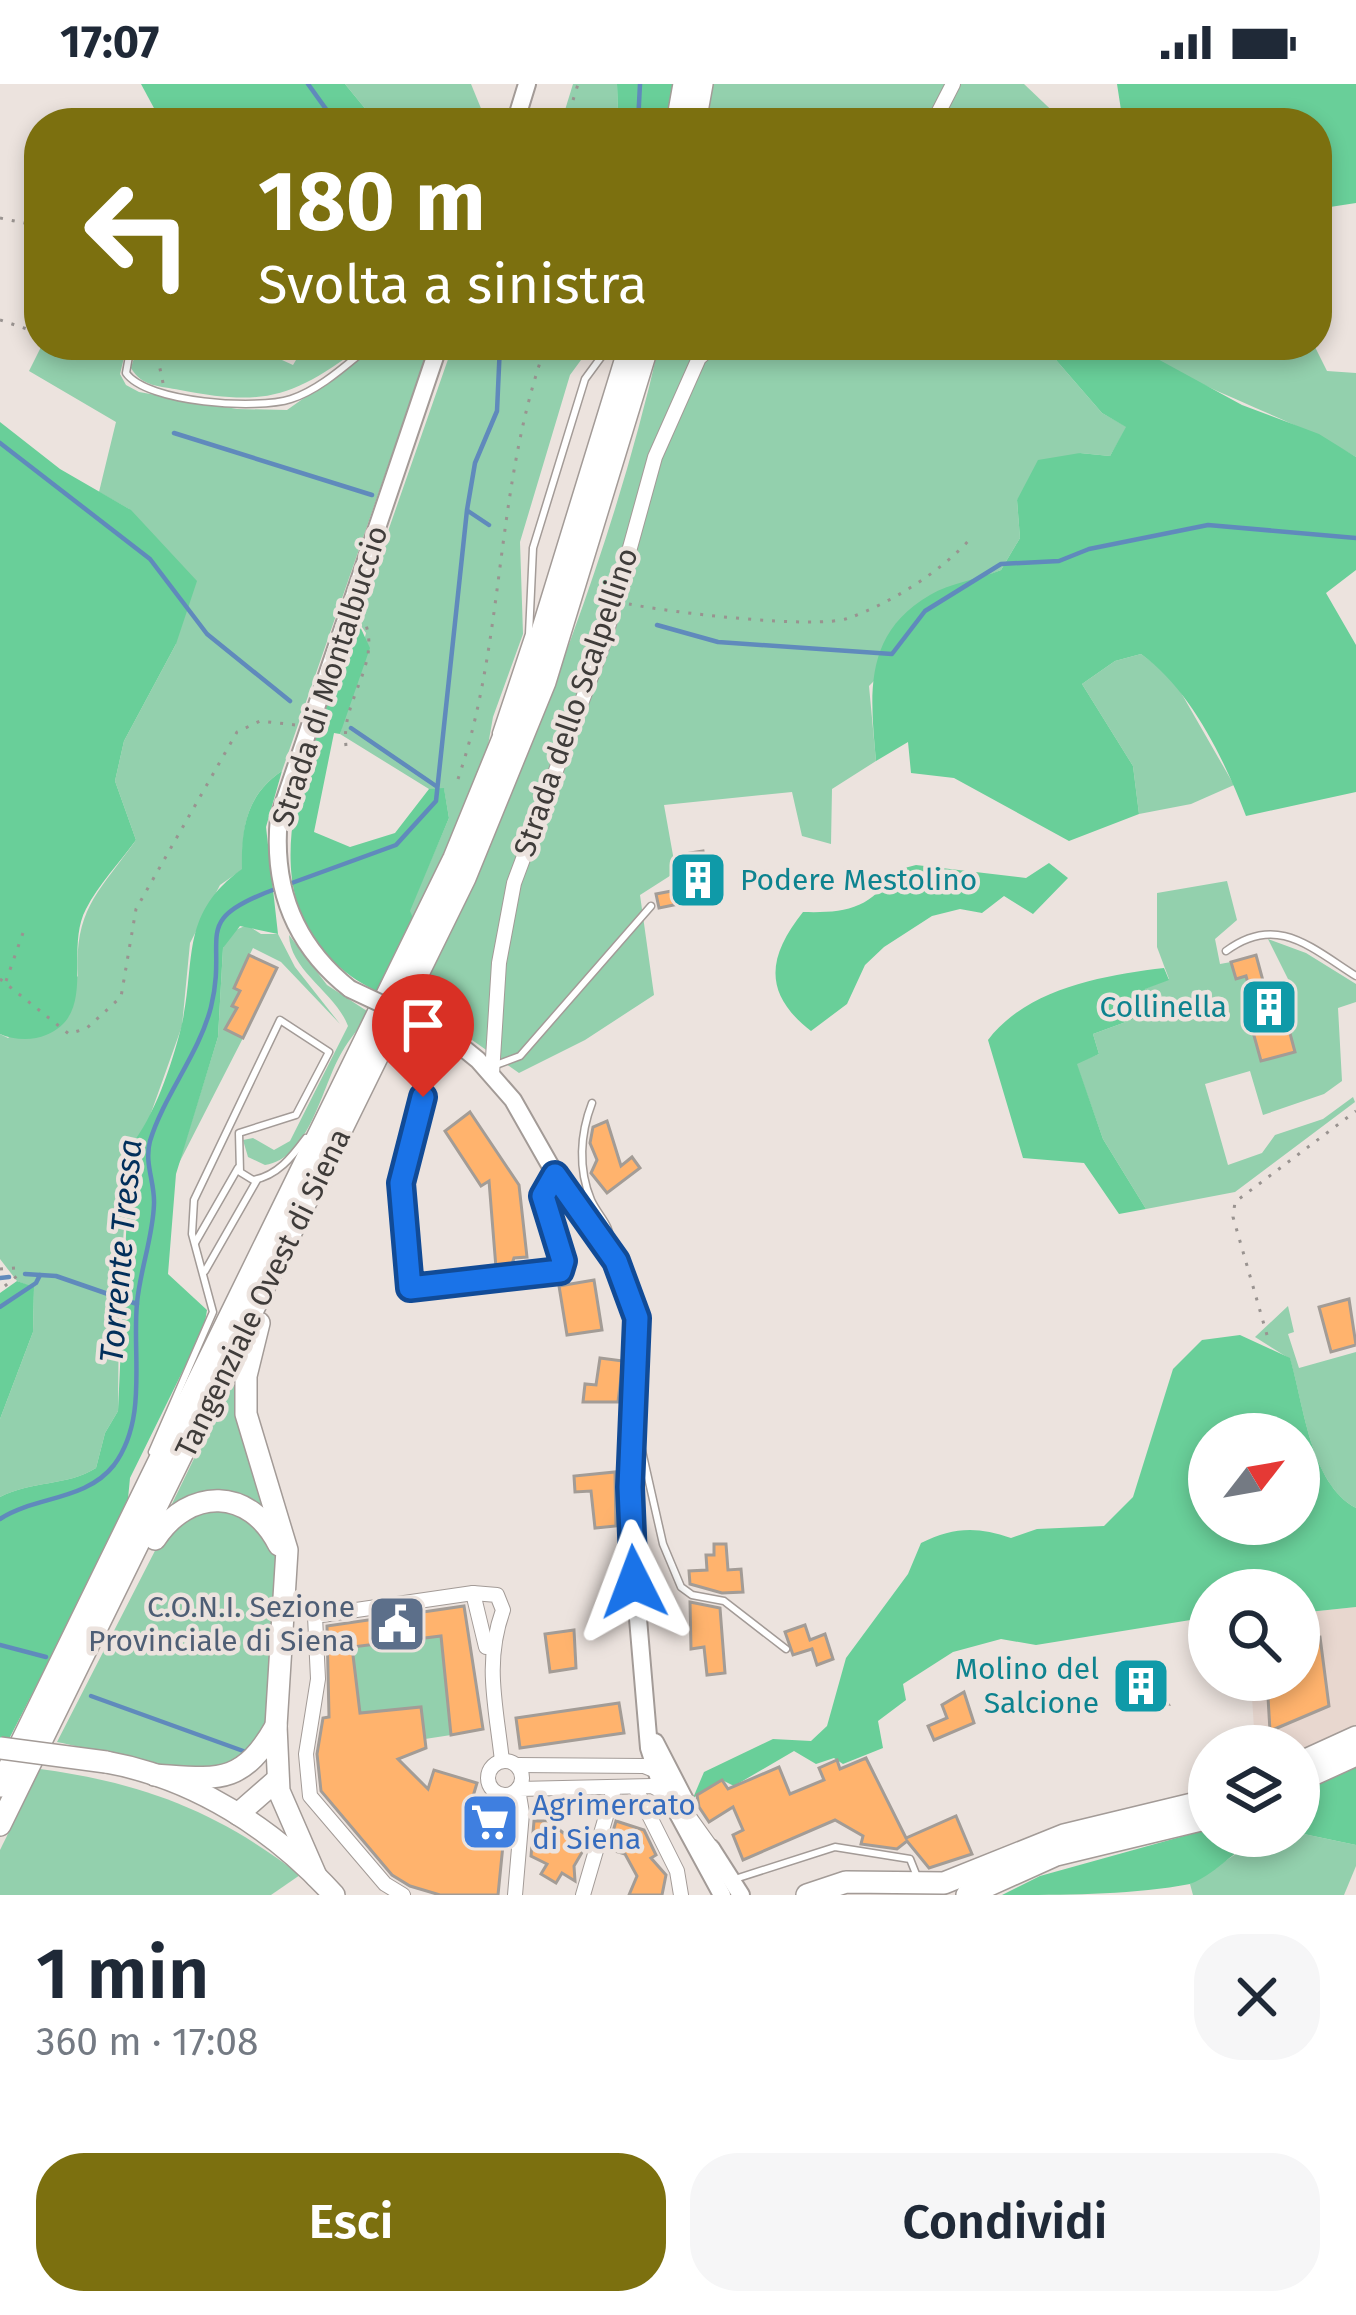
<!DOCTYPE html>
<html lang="it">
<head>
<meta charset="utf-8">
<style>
	:root { --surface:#fff; --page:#f6f6f7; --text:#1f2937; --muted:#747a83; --accent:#7c700f }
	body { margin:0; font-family:"Fira Sans",sans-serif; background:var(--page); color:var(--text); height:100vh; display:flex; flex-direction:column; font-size:45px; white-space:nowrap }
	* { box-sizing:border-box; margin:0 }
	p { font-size:39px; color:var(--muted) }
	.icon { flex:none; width:66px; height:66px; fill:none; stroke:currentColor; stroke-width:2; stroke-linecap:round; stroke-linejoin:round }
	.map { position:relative; height:1811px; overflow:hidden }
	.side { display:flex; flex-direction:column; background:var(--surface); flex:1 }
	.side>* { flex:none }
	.banner { position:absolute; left:24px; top:24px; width:1308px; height:252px; border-radius:48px; box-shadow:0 6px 18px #0003; background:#7c700f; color:#fff; overflow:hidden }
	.needle { width:78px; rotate:59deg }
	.fabs { position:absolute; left:1188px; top:1329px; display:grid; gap:24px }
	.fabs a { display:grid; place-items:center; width:132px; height:132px; border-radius:50%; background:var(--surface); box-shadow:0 6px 18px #0003; font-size:60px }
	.pin { position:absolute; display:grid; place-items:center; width:102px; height:102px; color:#fff; margin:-123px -51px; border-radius:50% 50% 50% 0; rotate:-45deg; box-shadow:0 0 12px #0007 }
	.pin .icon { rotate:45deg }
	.me { position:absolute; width:132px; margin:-66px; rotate:357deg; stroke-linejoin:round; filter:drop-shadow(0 0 9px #0008) }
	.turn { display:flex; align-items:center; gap:42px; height:252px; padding:0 36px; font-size:54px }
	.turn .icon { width:156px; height:156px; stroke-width:2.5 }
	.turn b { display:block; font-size:84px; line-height:102px }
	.round { display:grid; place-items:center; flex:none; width:126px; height:126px; border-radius:48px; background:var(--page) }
	.headline { display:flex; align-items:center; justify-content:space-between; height:204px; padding:0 36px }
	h1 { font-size:72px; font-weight:600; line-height:90px }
	.primary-button { display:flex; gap:24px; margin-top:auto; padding:24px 36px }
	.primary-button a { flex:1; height:138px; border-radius:48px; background:var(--accent); color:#fff; font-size:48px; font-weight:600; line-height:138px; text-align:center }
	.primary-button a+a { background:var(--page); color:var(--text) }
	.status { display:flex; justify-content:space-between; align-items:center; height:84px; padding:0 60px; background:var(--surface); direction:ltr }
	.status svg { height:33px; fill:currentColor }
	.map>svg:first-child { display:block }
	.built { fill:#e8d7cf }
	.green { fill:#93d0ad }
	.forest { fill:#69cf99; fill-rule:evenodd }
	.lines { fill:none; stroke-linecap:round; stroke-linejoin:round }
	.stream { stroke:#608abc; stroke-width:4.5 }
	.building { fill:#ffb36d; stroke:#a39c96; stroke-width:3 }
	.service-casing { stroke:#a39b97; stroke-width:9 }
	.minor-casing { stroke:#a39b97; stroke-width:16 }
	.tertiary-casing { stroke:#a39b97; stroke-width:20 }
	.primary-casing { stroke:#a39b97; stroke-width:24 }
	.trunk-casing { stroke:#a39b97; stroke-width:24 }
	.path { stroke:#999390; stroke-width:3; stroke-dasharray:3 9; stroke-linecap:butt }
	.service { stroke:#fff; stroke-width:6 }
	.minor { stroke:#fff; stroke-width:14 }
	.tertiary { stroke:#fff; stroke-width:16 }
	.primary { stroke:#fff; stroke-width:21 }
	.trunk { stroke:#fff; stroke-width:21 }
	.tertiary-bridge-casing { stroke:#a39b97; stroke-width:20; stroke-linecap:butt }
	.primary-bridge-casing { stroke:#a39b97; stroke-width:24; stroke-linecap:butt }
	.tertiary-bridge { stroke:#fff; stroke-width:16 }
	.primary-bridge { stroke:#fff; stroke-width:21 }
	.route-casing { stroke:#114b97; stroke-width:30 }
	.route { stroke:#1a73e8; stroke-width:21 }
	.labels { text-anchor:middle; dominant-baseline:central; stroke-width:9; stroke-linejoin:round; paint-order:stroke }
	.street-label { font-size:30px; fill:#3f3c3a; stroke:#ece3de }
	.culture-label { font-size:30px; fill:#0d838f; stroke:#ece3de; text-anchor:end }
	.service-label { font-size:30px; fill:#4e5e75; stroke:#ece3de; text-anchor:end }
	.shop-label { font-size:30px; fill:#366cbe; stroke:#ece3de; text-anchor:start }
	.water-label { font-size:33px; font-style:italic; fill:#022f5b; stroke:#ece3de }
</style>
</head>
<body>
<div class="status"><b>17:07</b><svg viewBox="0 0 49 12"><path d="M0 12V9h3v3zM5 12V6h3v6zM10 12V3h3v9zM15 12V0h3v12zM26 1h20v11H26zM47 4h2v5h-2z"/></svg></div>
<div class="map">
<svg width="1356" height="1811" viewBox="0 0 1356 1811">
	<rect width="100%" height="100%" fill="#ece3de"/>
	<path class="built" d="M1356,1523V1680L1299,1707V1662H1255L1251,1596H1299V1529Z"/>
	<g class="green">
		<path d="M345,0H471L487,39H377Z"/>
		<path d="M573,0H617L618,30L609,39H561Z"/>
		<path d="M712,0H1024L1065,39H705Z"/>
		<path d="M42,261H127L120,290L126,301L139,308L237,325L287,326L379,261H430L282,687C246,711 241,745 243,785L220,801L190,859L182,942L146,1043L130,1063L119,1211L118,1327L105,1349L96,1384C68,1402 30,1397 0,1413V1335L33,1248L34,1204L17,1197L0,1175V950L8,954L78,892C74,825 99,808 136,756L115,697L124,657L176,560L129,425L99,408L116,338L29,287Z"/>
		<path d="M138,261L151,270L160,261H249L293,281L305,261H364C293,313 267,323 180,306C160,302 142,303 131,284Z"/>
		<path d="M453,261H592L570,291L520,458L523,550L493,633L484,684L414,836L409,827L449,734L444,705H429L340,650L366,549L357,536Z"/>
		<path d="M659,261H1043L1102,329L1127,343L1110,372L1080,369L1017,416L1020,454L1001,486L972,498L869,602L876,677L832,705L831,760L802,752L792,708L664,721L676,788L640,811L654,911L585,956L519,989L448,939L415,923C514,709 607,492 659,261Z"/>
		<path d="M1132,261H1314L1327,287L1356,289V373C1284,330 1202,308 1132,261Z"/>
		<path d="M1141,570L1172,593L1234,701L1191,720L1139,730L1133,682L1082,600L1115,577Z"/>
		<path d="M1227,797L1237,836L1215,855L1220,880L1231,878L1246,892L1256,928L1248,931L1262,977L1295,968L1281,917L1269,919L1289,897L1268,855L1306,869L1356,900V918L1338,924L1342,997L1324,1010L1263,1031L1250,987L1205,1000L1228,1081L1262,1069L1275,1051L1323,1035L1353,1013L1355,1018L1235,1108L1146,1125L1103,1055L1076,979L1099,970L1093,950L1134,935L1144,905L1169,895L1157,863V809Z"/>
		<path d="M247,841L261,850H278L295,883L340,940L281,878L253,864L234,903L240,907L233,921L237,924L226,945L243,954L178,1081L218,953L223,864L231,848Z"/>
		<path d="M289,851L327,901L370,929C361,942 350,954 342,968C322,1001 310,1075 265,1081L248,1073L243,1056L253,1054L274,1066L290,1057L348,942C336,909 290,887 289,851Z"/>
		<path d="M1288,1222L1294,1248L1288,1250L1299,1284L1356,1268V1424C1310,1399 1304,1321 1290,1275L1255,1253Z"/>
		<path d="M237,1286L266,1418L261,1424H170Z"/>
		<path d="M241,1425L275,1466L276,1481L266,1634C264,1649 259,1667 246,1677C210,1702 100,1666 57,1658L161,1455L190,1428Z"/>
		<path d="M441,1552L451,1651L425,1655L420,1623L360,1629L352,1563Z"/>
		<path d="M40,1685C143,1699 217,1727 300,1791L271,1811H0V1766Z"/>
		<path d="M1299,1749L1356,1761V1782L1344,1811H1193L1190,1800L1262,1753Z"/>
	</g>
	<g class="forest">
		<path d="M141,0H345L377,39H162Z"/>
		<path d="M617,0H675L668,39H609L618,30Z"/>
		<path d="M1117,0H1356V119L1317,125V39H1123Z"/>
		<path d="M1043,261H1132L1242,321L1319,350L1356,373V486L1326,509L1356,561V708L1246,732C1224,675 1191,606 1141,570L1115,577L1082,600L1133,682L1139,730L1069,757L954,694L911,689L908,658L876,677C870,610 863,550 930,511C950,499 979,495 1001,486L1020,454L1017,416L1038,376L1080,369L1110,372L1126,343L1102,329Z"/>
		<path d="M0,338L60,385L131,426L197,497L176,560L124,657L115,697L136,756C120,778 98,801 86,825C64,866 98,930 46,951C33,957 13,956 0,950Z"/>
		<path d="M357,536L370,564L340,650L334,649L314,748L350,763L395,749L429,705L444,704L449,734L410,827L414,836L380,909C220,831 315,658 357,536Z"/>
		<path d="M282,687L266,743L278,850L240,842L223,864L218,953L176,1090L168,1190L207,1226L204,1244L130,1394L127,1425L9,1655L0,1654V1413C30,1397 68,1402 96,1384L105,1349L118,1327L130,1063C155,1031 171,983 181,944C197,878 178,831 242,785C241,745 246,711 282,687Z"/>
		<path d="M1049,779L1068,794L1033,830L1004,812L982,829L960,825L932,832L884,863L865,881L847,920L811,947C763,910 767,873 803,828C843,829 872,826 893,787L916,781L1026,794Z"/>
		<path d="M1164,884L1169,896L1145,905L1134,935L1093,950L1099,970L1077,980L1103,1055L1146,1125L1119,1130L1084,1079L1023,1074L988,956C1026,905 1104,891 1164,884Z"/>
		<path d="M17,1197L34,1203L33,1248L0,1335V1209Z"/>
		<path d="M1240,1251L1290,1274C1304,1321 1310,1399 1356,1424V1523L1299,1529V1506H1209V1533L1036,1561L1001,1555L953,1568L903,1600L906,1616L878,1637L883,1664L843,1680L834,1674L816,1680L794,1667L734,1702L722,1696L693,1714L704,1688L773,1655L811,1657L827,1642L846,1574L908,1490L921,1459C953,1443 977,1442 1011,1454L1037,1445L1104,1442L1133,1413L1173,1285L1202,1256ZM1209,1350H1299V1440H1209Z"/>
		<path d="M1356,1680V1761L1299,1749V1707Z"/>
		<path d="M1209,1745V1752H1270C1237,1759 1220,1789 1190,1800C1132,1811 1063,1811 1002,1811L1040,1792Z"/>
	</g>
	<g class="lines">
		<g class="stream">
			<path d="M308,0L336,39"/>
			<path d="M638,39L640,0"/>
			<path d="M174,349L372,411"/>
			<path d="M0,359L150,475L207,550L290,617"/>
			<path d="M468,427L489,441"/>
			<path d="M657,541L718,558L892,570L925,527L1001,480L1059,477L1089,465L1208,441L1356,454"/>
			<path d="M351,644L436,702"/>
			<path d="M289,800L396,761L436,717L467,426L475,379L497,327L500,261"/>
			<path d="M25,1190L56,1192L137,1220"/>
			<path d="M0,1194L9,1193"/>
			<path d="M0,1223L36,1199L40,1191"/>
			<path d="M0,1435C35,1412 86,1417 114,1381C148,1335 132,1272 137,1219C140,1186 153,1153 154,1120C155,1098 144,1080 150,1057C164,1011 199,970 211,923C229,850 187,837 278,804"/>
			<path d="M0,1561L46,1573"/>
			<path d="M91,1612L246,1668"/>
		</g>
	</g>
	<g class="building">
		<path d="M703,767L708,798L700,800L703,815L659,824L656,810L682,805L681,797L695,795L690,769Z"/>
		<path d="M249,871L277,884L243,954L225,945L237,924L232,922L240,907L234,904Z"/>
		<path d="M1256,871L1269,919L1281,916L1295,968L1261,977L1248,930L1256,928L1246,892L1236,895L1231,878Z"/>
		<path d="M470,1028L519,1101L527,1173L514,1174L511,1183L496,1184L489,1097L481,1102L445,1047Z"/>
		<path d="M607,1037L621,1082L632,1073L640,1084L607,1109L591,1089L597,1076L590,1059L593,1043Z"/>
		<path d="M594,1196L602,1246L567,1251L559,1202Z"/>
		<path d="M1349,1215L1356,1261L1331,1268L1319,1223Z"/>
		<path d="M600,1274L623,1277L618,1318H583L585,1300L596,1301Z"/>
		<path d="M615,1388L616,1442L595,1444L591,1407L575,1408L574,1392Z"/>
		<path d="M714,1460H726L728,1486L741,1485L743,1508L722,1509L690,1500L689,1487L707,1486L706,1471H714Z"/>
		<path d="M690,1518L720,1524L725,1589L707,1591L704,1563L691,1565Z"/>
		<path d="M464,1522L483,1645L451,1651L441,1552L352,1563L360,1629L421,1623L426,1664L398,1675L428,1705L434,1686L477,1699L471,1719L506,1731L498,1811H440L410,1802L392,1791L321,1707L317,1670L323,1634L329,1633L327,1542Z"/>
		<path d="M805,1541L810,1556L825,1550L833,1575L817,1581L812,1565L793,1571L785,1548Z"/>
		<path d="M574,1546L576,1584L550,1588L545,1550Z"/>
		<path d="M1320,1553L1329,1622L1270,1647L1267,1596H1299V1554Z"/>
		<path d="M1127,1591L1158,1595V1607L1168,1620L1124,1618Z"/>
		<path d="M964,1608L974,1639L934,1656L928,1642L947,1634L942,1621Z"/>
		<path d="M619,1619L624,1649L520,1664L516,1634Z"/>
		<path d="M866,1674L906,1754L956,1732L972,1770L929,1784L907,1757L897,1765L861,1760L863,1752L835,1736L743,1776L733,1751L743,1746L733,1723L709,1738L699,1723L697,1711L722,1696L728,1705L779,1683L790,1710L824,1696L819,1684L837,1676L840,1685Z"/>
		<path d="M534,1737H548L584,1765L574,1782L575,1797L562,1789L556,1799L541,1790L547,1780L531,1772Z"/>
		<path d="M616,1737L644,1746L656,1771L651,1774L666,1791L662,1811H629L637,1792L625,1770L608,1765Z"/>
	</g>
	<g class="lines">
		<g class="service-casing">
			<g id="service">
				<path d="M131,261L126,289C147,319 258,326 291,315C321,305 347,280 371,261"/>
				<path d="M496,649L529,550L533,464L585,295L610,261"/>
				<path d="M1226,867C1276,830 1309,862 1356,892"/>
				<path d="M496,981L520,972L651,822"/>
				<path d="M433,992C398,1063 401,1127 410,1204L559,1187L563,1177L543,1112L552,1094"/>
				<path d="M592,1019C580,1050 578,1085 591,1116C598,1132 613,1142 609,1160"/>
				<path d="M195,1159L238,1084"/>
				<path d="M205,1187L257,1096"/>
				<path d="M640,1358L663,1460L681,1503L692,1511L724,1517L786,1565"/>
				<path d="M152,1368L213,1228L192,1150L194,1116L280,936L329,968L296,1031L239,1049L240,1088L253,1096C277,1092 292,1073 306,1054"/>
				<path d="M735,1795L835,1763L910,1775L916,1790"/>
			</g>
		</g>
		<g class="minor-casing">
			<g id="minor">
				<path d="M933,39L953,0"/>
				<path d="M492,990L499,879L514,799L604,558L655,373L699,274L714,261"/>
				<path d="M473,1509L486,1563"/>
				<circle cx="505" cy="1694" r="17"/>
				<path d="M517,1681L644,1682L659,1688"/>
				<path d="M636,1705L677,1787L681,1811"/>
				<path d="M685,1727L713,1766"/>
				<path d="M403,1811L385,1800L310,1712L306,1670L318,1595L315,1532L473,1509L497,1511L503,1526C484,1579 496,1621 502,1677"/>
				<path d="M515,1811L522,1729L518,1705L652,1702L667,1710"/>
				<path d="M583,1811L614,1705"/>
			</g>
		</g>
		<g class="tertiary-casing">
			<g id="tertiary">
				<path d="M515,39L527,0"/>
				<path d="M350,905C294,861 272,803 279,733L439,261"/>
				<path d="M446,950L478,976L513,1016L563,1104L617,1177L633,1220L639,1259L631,1452L649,1664L659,1695L722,1811"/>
				<path d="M655,1658L687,1720"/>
				<path d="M711,1764L741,1811"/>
			</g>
		</g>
		<g class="primary-casing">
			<g id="primary">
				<path d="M106,1678C195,1694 274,1745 334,1811"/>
				<path d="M1299,1679L1356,1653"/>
				<path d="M1299,1697L1356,1671"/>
				<path d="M807,1811L846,1798L944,1799L1064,1751L1209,1716"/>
				<path d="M967,1811L1056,1771L1209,1734"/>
			</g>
		</g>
		<g class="trunk-casing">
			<g id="trunk">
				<path d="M677,39L684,0"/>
				<path d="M695,39L702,0"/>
				<path d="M259,1239L246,1292V1330L287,1466L276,1642L279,1707L316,1792"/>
				<path d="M155,1455C189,1403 250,1403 279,1461"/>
				<path d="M155,1691C217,1695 242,1702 276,1642"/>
				<path d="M0,1702L454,774L528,593L630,261"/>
				<path d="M238,1730L278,1695"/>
				<path d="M0,1741L465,794L545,598L648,261"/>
			</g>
		</g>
		<g class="path">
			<path d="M566,39L578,0"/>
			<path d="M0,134L39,142"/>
			<path d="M0,236L39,249"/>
			<path d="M29,244L39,231"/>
			<path d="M103,261H112"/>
			<path d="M163,299L159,280L166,261"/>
			<path d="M629,520C668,528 816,546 849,534C891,519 942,487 971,454"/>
			<path d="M346,662C340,616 383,579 364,536"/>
			<path d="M458,695C506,554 494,405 546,261"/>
			<path d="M0,895L69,950L87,944L121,913L136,825L237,648L260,637L296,641"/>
			<path d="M6,897L24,846"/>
			<path d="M0,1185L15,1184L17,1192L0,1206"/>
			<path d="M1267,1251L1233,1133L1235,1118L1356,1027"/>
		</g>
		<use href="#service" class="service"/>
		<use href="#minor" class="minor"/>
		<use href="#tertiary" class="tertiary"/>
		<use href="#primary" class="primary"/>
		<use href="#trunk" class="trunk"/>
		<g class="tertiary-bridge-casing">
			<path id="tertiary-bridge" d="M350,905L446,950"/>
		</g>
		<g class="primary-bridge-casing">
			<path id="primary-bridge" d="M0,1664L106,1678"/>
		</g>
		<use href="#tertiary-bridge" class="tertiary-bridge"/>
		<use href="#primary-bridge" class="primary-bridge"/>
	</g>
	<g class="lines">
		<g class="route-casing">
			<path id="route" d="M423,1013L401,1099L410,1204L560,1187L563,1177L543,1112L555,1091L616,1177L637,1234L630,1403L634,1498"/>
		</g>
		<use href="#route" class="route"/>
	</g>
	<defs>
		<g id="building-square" transform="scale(3)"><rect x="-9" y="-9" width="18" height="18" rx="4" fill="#0f9aa8" stroke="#ece3de"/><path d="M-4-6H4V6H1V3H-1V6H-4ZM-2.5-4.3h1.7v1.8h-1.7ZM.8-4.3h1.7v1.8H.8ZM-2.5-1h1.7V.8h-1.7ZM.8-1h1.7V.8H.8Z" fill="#fff"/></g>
		<g id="civic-square" transform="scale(3)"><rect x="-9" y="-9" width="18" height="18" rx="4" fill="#5c6f8a" stroke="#ece3de"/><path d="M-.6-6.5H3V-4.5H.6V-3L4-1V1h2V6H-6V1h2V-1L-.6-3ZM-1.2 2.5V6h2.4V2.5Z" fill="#fff"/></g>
		<g id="supermarket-square" transform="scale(3)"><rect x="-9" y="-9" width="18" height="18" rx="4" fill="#3f7fe0" stroke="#ece3de"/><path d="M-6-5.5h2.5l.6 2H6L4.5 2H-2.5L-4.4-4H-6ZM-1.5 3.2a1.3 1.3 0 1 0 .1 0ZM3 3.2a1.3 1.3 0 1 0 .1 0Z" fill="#fff"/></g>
	</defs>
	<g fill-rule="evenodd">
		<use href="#building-square" x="698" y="796"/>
		<use href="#building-square" x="1269" y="923"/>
		<use href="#civic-square" x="397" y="1540"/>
		<use href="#building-square" x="1141" y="1602"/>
		<use href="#supermarket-square" x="490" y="1738"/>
	</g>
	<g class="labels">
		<g class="street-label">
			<text transform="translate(330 592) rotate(-72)">Strada di Montalbuccio</text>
			<text transform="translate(576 618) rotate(-71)">Strada dello Scalpellino</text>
			<text transform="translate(263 1209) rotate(-64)">Tangenziale Ovest di Siena</text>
		</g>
		<g class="culture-label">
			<text x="740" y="796" text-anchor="start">Podere Mestolino</text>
			<text x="1227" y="923">Collinella</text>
			<text x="1099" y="1585">Molino del<tspan x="1099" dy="34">Salcione</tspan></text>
		</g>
		<g class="service-label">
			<text x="355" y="1523">C.O.N.I. Sezione<tspan x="355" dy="34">Provinciale di Siena</tspan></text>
		</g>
		<g class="shop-label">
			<text x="532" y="1721">Agrimercato<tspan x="532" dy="34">di Siena</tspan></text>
		</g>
		<g class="water-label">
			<text transform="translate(121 1167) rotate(-85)">Torrente Tressa</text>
		</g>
	</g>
</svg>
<div class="fabs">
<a><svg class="needle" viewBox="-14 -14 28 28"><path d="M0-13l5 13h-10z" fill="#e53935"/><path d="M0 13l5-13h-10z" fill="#747a83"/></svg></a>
<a><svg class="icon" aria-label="search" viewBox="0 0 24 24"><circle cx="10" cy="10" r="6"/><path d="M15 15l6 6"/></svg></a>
<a><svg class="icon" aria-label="layers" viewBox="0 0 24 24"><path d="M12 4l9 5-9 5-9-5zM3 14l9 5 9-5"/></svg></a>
</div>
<div class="pin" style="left:423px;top:1013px;background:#d93025"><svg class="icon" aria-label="arrive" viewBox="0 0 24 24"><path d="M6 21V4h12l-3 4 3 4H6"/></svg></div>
<svg class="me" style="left:634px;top:1498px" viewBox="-20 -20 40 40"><path d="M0-17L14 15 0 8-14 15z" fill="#1a73e8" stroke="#fff" stroke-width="4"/></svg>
<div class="banner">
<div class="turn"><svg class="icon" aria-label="left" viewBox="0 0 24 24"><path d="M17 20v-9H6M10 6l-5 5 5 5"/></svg><div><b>180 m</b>Svolta a sinistra</div></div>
</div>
</div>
<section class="side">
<div class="headline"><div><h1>1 min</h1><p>360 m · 17:08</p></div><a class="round"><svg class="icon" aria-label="close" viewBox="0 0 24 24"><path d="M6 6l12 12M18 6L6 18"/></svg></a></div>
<div class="primary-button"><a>Esci</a><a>Condividi</a></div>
</section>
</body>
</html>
